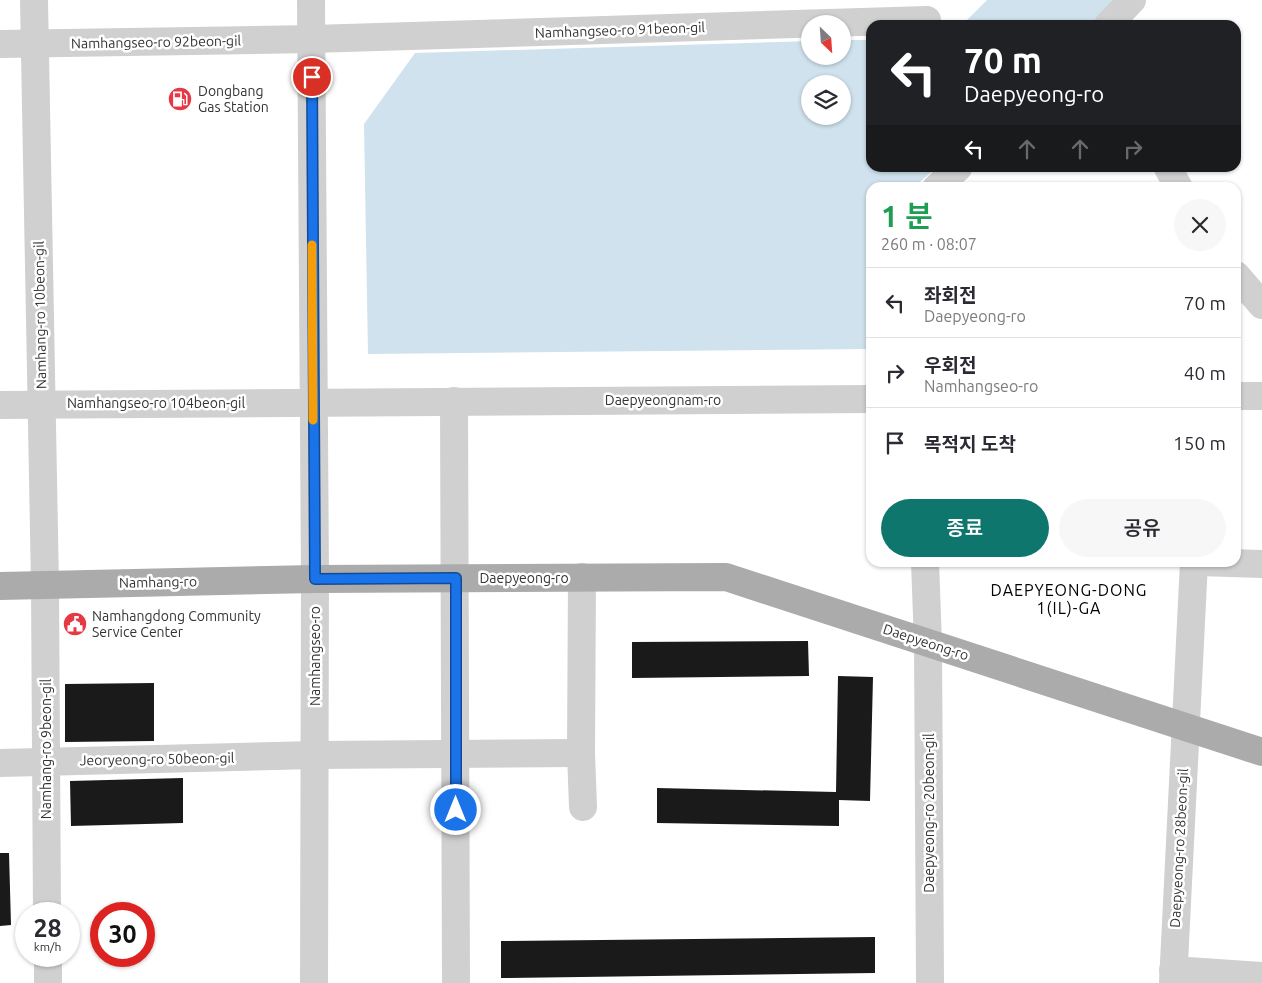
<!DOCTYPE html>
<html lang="ko">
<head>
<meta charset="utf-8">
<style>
	:root { --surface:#fff; --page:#f7f7f7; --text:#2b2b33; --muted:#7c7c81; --line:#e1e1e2; --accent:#0f766e }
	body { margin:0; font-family:Ubuntu,"Noto Sans KR",sans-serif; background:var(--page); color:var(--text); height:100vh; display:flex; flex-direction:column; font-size:19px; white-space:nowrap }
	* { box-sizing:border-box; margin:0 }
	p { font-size:16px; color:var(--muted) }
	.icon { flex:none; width:28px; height:28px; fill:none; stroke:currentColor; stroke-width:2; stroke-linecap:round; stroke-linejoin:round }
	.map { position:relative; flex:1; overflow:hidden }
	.side { position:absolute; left:866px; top:182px; width:375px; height:385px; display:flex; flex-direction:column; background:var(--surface); border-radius:15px; box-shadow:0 1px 4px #0004 }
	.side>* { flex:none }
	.guide { position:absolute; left:866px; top:20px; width:375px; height:152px; border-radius:15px; box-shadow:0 1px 4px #0004; background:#202124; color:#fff; overflow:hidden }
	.needle { width:32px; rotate:155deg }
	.buttons { position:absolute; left:801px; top:15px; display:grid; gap:10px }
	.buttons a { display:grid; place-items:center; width:50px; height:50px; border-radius:50%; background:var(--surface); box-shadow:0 1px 4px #0004; font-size:25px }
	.speed { position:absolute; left:15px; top:902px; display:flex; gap:10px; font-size:25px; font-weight:700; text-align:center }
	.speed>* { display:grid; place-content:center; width:65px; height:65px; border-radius:50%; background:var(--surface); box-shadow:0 1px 4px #0004; line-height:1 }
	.speed small { font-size:12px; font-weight:400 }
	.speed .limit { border:8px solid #d22; background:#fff; color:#111 }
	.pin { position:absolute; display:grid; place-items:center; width:42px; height:42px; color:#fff; margin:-21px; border:2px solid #fff; border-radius:50%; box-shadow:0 1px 5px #0007 }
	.me { position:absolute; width:55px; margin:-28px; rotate:0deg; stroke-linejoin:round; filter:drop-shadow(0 0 4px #0008) }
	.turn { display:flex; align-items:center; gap:18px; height:105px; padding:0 15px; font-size:22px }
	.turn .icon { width:65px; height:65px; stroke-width:2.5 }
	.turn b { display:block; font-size:35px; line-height:42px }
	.lanes { display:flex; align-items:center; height:48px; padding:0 15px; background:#0003; justify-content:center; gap:25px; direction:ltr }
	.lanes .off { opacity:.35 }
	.round { display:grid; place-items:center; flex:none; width:52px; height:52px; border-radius:26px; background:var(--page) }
	.summary { display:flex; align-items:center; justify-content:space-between; height:85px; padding:0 15px }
	h1 { font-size:30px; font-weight:600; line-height:38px; color:#1e9e55 }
	.cta { display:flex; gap:10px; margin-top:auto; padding:10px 15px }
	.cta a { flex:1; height:58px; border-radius:30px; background:var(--accent); color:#fff; font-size:20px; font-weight:600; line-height:58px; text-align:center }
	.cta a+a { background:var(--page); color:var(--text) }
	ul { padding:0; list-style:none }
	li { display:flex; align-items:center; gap:15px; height:70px; padding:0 15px; border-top:1px solid var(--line) }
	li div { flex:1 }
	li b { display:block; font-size:19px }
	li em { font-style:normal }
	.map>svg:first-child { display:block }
	.water { fill:#cfe2ee; fill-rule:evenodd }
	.building { fill:#1a1a1a }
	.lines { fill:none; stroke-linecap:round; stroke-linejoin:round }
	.minor { stroke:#d0d0d0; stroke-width:28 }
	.major { stroke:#ababab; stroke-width:28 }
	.route-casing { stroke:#114b97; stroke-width:12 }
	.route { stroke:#1a73e8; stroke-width:9 }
	.slow { stroke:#f59e0b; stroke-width:9 }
	.labels { text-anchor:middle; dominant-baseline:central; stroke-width:5; stroke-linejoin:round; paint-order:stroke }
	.street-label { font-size:14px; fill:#333; stroke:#fff }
	.poi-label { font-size:14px; fill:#333; stroke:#fff; text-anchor:start }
	.quarter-label { font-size:16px; letter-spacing:1px; fill:#000; stroke:#fff }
</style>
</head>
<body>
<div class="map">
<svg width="1262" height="983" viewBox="0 0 1262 983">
	<rect width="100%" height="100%" fill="#fff"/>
	<g class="water">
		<path d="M987,0H1118L1091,25H962Z"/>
		<path d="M843,40H871V168H936L914,187L871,188V349L368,354L364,124L415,53L810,41V56H842ZM810,84H842V116H810Z"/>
	</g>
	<g class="building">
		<path d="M808,641L809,676L632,678V642Z"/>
		<path d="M838,676L873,677L870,801L839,800V826L657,823V788L836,792Z"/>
		<path d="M154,683V741L65,742V684Z"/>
		<path d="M183,778V823L71,826L70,781Z"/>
		<path d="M0,853H9L11,925L0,926Z"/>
		<path d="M875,937V973L501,978V941Z"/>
	</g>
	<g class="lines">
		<g class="minor">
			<path d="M34,0L45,585L47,914"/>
			<path d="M311,0L315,579L314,983"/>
			<path d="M1108,25L1132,0"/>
			<path d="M0,44L312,39L927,20"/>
			<path d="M1168,168L1179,188"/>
			<path d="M936,188L958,168"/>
			<path d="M1236,275L1262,305"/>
			<path d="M1236,396H1262"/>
			<path d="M454,401L456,983"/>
			<path d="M0,405L871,399"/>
			<path d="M925,562L928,643L930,983"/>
			<path d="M1199,562L1262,564"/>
			<path d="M582,577L581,753L583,807"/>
			<path d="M0,763L315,755L581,753"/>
			<path d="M48,956V983"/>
			<path d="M1173,970L1262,976"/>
			<path d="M1173,983L1194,562"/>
		</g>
		<path class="major" d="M0,586L315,579L726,577L1262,752"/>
	</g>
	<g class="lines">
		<g class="route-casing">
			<path id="route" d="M312,77L315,579L456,578V810"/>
		</g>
		<use href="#route" class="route"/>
		<path class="slow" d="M312,245L313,420"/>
	</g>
	<defs>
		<g id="fuel-disc" transform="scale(1.25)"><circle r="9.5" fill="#e63946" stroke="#fff"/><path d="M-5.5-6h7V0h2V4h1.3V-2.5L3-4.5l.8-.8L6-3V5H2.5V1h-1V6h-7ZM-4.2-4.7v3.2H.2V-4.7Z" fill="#fff"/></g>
		<g id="civic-disc" transform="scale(1.25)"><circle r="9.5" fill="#e63946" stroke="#fff"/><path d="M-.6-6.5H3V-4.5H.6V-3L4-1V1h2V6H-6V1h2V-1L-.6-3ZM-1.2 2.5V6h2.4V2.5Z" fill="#fff"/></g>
	</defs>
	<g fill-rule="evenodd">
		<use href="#fuel-disc" x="180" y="99"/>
		<use href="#civic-disc" x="75" y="624"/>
	</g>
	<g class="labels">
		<g class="street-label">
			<text transform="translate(620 30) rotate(-2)">Namhangseo-ro 91beon-gil</text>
			<text transform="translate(156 42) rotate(-1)">Namhangseo-ro 92beon-gil</text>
			<text transform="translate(40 315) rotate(-91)">Namhang-ro 10beon-gil</text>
			<text x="663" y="400">Daepyeongnam-ro</text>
			<text x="156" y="403">Namhangseo-ro 104beon-gil</text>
			<text x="524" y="578">Daepyeong-ro</text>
			<text transform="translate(158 582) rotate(-1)">Namhang-ro</text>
			<text transform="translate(926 642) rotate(18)">Daepyeong-ro</text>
			<text transform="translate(315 656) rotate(-90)">Namhangseo-ro</text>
			<text transform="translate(46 749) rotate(-90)">Namhang-ro 9beon-gil</text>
			<text transform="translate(157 759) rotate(-1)">Jeoryeong-ro 50beon-gil</text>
			<text transform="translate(929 813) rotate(-90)">Daepyeong-ro 20beon-gil</text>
			<text transform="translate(1179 848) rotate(-87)">Daepyeong-ro 28beon-gil</text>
		</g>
		<g class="poi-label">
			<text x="198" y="91">Dongbang<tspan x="198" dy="16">Gas Station</tspan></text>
			<text x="92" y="616">Namhangdong Community<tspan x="92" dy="16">Service Center</tspan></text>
		</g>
		<g class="quarter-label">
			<text x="1069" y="590">DAEPYEONG-DONG<tspan x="1069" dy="18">1(IL)-GA</tspan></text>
		</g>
	</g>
</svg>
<div class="buttons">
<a><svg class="needle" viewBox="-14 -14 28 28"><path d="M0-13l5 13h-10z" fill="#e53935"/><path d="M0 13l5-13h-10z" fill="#7c7c81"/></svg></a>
<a><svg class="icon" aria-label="layers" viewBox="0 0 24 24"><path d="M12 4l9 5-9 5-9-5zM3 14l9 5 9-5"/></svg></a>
</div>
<div class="speed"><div>28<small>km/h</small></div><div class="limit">30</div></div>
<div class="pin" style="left:312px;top:77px;background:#d93025"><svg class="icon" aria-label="arrive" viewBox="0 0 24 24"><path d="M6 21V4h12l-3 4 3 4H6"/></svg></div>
<svg class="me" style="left:456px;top:810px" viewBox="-20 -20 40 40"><circle r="17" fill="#1a73e8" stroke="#fff" stroke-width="3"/><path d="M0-11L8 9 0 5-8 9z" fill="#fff"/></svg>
<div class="guide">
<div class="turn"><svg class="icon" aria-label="left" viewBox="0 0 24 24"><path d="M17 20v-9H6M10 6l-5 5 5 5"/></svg><div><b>70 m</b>Daepyeong-ro</div></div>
<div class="lanes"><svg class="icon" aria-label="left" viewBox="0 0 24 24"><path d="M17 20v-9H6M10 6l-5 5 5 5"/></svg><svg class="icon off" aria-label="ahead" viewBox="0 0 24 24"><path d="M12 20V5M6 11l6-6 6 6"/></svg><svg class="icon off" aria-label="ahead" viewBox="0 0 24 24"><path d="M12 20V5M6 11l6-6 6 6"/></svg><svg class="icon off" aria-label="right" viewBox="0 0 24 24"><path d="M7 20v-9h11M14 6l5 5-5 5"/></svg></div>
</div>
<section class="side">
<div class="summary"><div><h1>1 분</h1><p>260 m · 08:07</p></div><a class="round"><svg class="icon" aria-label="close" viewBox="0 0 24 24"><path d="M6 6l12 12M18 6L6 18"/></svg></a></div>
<ul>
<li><svg class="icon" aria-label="left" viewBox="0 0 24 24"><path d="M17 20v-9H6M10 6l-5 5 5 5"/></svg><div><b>좌회전</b><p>Daepyeong-ro</p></div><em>70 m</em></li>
<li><svg class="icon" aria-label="right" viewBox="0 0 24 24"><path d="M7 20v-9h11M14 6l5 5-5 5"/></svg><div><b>우회전</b><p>Namhangseo-ro</p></div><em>40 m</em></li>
<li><svg class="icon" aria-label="arrive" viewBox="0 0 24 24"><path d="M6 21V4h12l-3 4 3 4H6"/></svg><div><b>목적지 도착</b></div><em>150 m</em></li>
</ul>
<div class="cta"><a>종료</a><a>공유</a></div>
</section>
</div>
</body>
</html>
